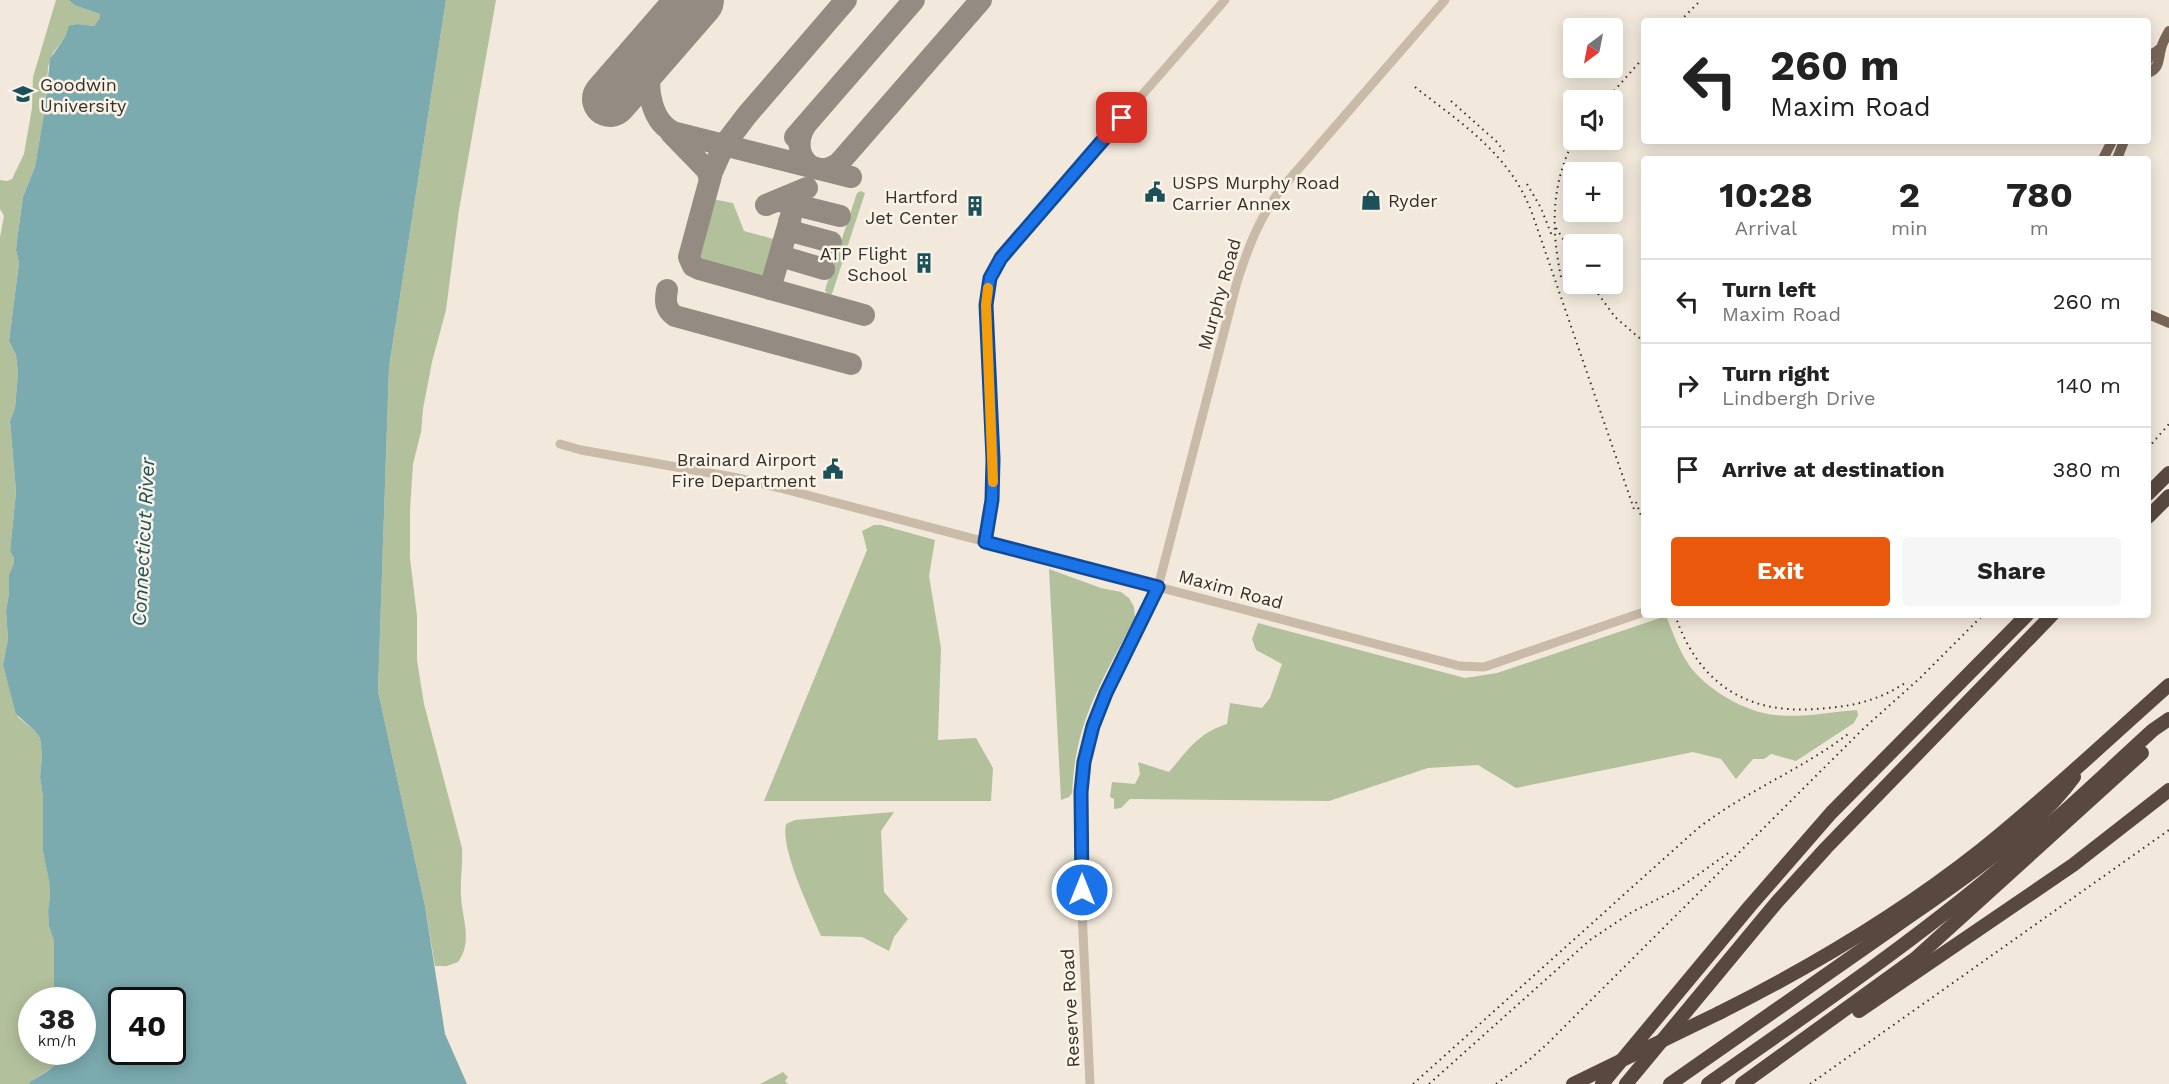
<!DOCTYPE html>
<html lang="en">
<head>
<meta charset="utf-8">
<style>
	:root { --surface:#fff; --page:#f6f6f6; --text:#222; --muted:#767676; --line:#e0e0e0; --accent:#ea580c }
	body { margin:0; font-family:"Work Sans",sans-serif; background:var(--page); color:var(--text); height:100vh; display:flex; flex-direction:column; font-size:22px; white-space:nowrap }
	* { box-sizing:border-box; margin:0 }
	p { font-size:20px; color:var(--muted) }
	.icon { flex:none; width:33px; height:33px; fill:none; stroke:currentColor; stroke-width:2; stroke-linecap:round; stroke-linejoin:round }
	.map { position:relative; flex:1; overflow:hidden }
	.drawer { position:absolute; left:1641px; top:156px; width:510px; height:462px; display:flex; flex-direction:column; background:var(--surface); border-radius:6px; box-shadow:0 3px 15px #0003 }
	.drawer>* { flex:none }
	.hud { position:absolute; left:1641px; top:18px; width:510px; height:126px; border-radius:6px; box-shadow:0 3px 15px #0003; background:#fff; color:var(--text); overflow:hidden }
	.needle { width:39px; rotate:212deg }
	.buttons { position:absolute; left:1563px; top:18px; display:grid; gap:12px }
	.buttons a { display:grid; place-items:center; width:60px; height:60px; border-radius:6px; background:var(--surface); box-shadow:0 3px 15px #0003; font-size:30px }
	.speed { position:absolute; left:18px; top:987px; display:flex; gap:12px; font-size:30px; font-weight:700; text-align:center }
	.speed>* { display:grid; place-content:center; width:78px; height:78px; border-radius:50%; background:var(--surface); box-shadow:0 3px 15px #0003; line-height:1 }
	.speed small { font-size:15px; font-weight:400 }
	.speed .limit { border:3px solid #111; border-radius:9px; background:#fff; color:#111 }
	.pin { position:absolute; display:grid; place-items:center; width:51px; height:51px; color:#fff; margin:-26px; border-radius:12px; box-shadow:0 3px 9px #0006 }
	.me { position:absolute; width:66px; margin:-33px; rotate:0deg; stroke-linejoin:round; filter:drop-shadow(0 0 4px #0008) }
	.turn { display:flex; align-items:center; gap:21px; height:126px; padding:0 30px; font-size:27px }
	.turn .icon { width:78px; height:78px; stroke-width:2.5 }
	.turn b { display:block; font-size:42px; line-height:51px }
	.eta { display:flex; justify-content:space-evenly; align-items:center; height:102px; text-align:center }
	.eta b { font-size:36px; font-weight:700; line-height:42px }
	.primary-button { display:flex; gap:12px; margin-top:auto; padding:12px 30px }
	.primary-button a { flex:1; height:69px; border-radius:6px; background:var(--accent); color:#fff; font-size:24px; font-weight:700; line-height:69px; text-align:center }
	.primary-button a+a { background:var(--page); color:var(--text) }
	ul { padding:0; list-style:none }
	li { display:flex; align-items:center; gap:18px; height:84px; padding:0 30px; border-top:2px solid var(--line) }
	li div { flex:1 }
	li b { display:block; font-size:22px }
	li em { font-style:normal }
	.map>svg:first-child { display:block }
	.green { fill:#b2c19c }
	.water { fill:#7baaaf; fill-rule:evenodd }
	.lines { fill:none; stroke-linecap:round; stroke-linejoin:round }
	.taxiway { stroke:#948c82; stroke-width:22 }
	.runway { stroke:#948c82; stroke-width:56 }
	.minor { stroke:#cabaa8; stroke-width:9 }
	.major { stroke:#796659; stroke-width:10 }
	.highway { stroke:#58483f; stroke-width:14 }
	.rail { stroke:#372e28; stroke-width:2; stroke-dasharray:1.5 4.5; stroke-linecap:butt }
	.highway-bridge { stroke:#58483f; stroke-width:14 }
	.route-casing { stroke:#114b97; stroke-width:15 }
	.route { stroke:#1a73e8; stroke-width:10 }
	.slow { stroke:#f59e0b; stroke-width:10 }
	.labels { text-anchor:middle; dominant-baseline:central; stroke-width:5; stroke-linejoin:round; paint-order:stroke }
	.poi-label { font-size:18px; fill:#372e28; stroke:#faf3e8; text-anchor:start }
	.street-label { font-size:18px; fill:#372e28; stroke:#faf3e8 }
	.water-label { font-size:20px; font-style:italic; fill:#1d5159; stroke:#faf3e8 }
</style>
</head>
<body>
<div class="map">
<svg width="2169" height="1084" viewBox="0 0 2169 1084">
	<rect width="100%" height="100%" fill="#f2e9dc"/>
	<g class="green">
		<path d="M56,0H69L74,5L100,14V18L94,26L78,24L68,29L65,37L53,53L48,67L45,108L35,167L23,197L17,240L16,250L19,263L9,341L16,355L18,373L15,408L10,421L16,492L10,551L14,558V563L9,575V593L6,611L8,639L3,665L18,717L34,730L40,738L42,756L40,777L43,797V852L49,879L50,896L48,911L49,926L54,941V991L56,1000H32V1052H67C62,1060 53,1067 45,1072C39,1077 33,1078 29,1084H0V237L4,216L0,209V180L7,181L12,179L24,154L32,108L33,77Z"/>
		<path d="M446,0H496L459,210L446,310L432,362L423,409L421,432L413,464L410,510V558L417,616V660L424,704L462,848C463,865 460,880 461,896C462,918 473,942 458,962L447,966H435L425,906L378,691L389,367Z"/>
		<path d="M861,191L865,193L832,294L828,296L825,290L857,193Z"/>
		<path d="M712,199L733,203L744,231L781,241L772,273L769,279H762C748,275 703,269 699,253C697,241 709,212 712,199Z"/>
		<path d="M874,525H881L935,540L929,576L941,648L938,740L976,738L993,768L991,801H764L867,550L862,531Z"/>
		<path d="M1049,569L1101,588L1121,592L1129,598L1134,607L1135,618C1113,660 1086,704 1077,751C1074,765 1073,780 1072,793L1069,797L1061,800Z"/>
		<path d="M1666,616C1673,633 1679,650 1689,665C1707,690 1745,712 1775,715C1802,718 1830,712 1857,710L1858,715L1854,723L1796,761L1771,754L1764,759H1753L1736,779L1721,759L1693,752L1516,788L1478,765L1428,768L1329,801L1130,799L1121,808L1114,809V799L1110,797L1112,782L1135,784L1140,774L1138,762L1169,772C1188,750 1198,733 1227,724L1230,703L1262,708L1270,698L1282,664L1256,650L1252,639L1258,623L1465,678L1497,673Z"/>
		<path d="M894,812L881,831L884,892L908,919L894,937L889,951L862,937L821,936C811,912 780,849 786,824L795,820Z"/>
		<path d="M783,1072L788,1077L785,1081L788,1084H760Z"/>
	</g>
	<path class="water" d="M69,0H446L389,367L378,691L425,906L445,1034L467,1084H29L31,1081C44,1074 59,1064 67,1052H82V1000H56L54,991V941L49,926L48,911L50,896L49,880L43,852V797L40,777L42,756L40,738L34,730L16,714L3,665L8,639L6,611L9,593V575L14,563V558L10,551L16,492L10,421L15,408L18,373L16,355L9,341L19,263L16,250L17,240L23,197L35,167L45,108L50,59L65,37L69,26L78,24L94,26L100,18V14L74,5ZM122,1000H172V1052H122Z"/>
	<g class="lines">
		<g class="taxiway">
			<path d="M846,0L747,115L724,145L712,172L689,257L693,266L699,269L864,315"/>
			<path d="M666,35C661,44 655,53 652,64C645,86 651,124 676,133L851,177"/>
			<path d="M805,126C789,152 811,182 839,163L981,0"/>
			<path d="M671,133L707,170L710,179"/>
			<path d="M795,137L914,0"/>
			<path d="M780,201L840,216"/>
			<path d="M766,205L807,188"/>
			<path d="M789,222L794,232L831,242"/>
			<path d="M782,249L784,256L787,258L824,269"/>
			<path d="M770,289L797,195L800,192"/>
			<path d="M667,290C665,301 665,309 675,316L851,364"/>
		</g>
		<path class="runway" d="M610,99L696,0"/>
		<g class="minor">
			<path d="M560,444L581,450L738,478L780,488L1460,666L1484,667L1644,612"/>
			<path d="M985,542L992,500L993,459L986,305L990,278L1011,245L1225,0"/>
			<path d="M1090,1084L1082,910L1081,792L1084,762L1093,726L1106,693L1158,587L1237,282C1248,248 1259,218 1281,189L1445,0"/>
		</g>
		<g class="major">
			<path d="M2148,60L2151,55L2161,48"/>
			<path d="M2148,73C2160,68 2158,60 2161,49C2162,43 2166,37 2169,31"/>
			<path d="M2103,159L2112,141"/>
			<path d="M2117,159L2124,141"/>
			<path d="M2148,314L2169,323"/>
		</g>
		<g class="highway">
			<path d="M2148,494L2169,473"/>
			<path d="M2148,517L2169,496"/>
			<path d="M1859,1011L2073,865L2169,790"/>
			<path d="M1719,1013C1811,967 1900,914 1981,850C2046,798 2107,740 2169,685"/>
			<path d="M1602,1084L1750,906L1831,813L2027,615"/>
			<path d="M1626,1084L1777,902L1826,848L2052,615"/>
			<path d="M1670,1084C1744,1032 1819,980 1893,928C1951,887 2033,834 2074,777"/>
			<path d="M1708,1084C1800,1019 1893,956 1980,885C2040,836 2096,782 2153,730L2169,719"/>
			<path d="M1742,1084L1916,958L2142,753"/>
		</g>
		<g class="rail">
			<path d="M1680,21L1701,0"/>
			<path d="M1415,87C1462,124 1510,154 1532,213L1635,512"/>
			<path d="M1606,100L1644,57"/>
			<path d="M1451,101L1496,141L1507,155"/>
			<path d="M1527,184L1541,208L1552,236"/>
			<path d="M1556,228L1574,256"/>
			<path d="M1561,277C1551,228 1551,184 1574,140"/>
			<path d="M1591,284L1615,317L1644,342"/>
			<path d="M2148,448L2169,424"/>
			<path d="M1636,502L1644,524"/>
			<path d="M1675,615C1700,688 1752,717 1827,708C1855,706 1881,699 1905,683"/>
			<path d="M1413,1084L1697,829C1744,792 1801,770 1848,734"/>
			<path d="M1429,1084L1590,940L1632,912L1678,889L1731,851"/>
			<path d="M1496,1084L1528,1061L1546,1045L1862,730L1920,678L1983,615"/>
			<path d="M1810,1084L2169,830"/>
		</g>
		<path class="highway-bridge" d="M1573,1084L1719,1013"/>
	</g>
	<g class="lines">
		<g class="route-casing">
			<path id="route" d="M1082,890L1081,792L1084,762L1093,726L1106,693L1158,587L985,542L992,500L993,459L986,305L990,278L1001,258L1122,118"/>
		</g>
		<use href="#route" class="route"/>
		<path class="slow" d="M988,288L986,305L993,482"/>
	</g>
	<defs>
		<g id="university-bare" transform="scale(1.62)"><path d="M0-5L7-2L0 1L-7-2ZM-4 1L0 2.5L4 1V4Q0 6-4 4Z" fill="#1d5159" stroke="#faf3e8" stroke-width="2.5" paint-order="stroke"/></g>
		<g id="civic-bare" transform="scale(1.62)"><path d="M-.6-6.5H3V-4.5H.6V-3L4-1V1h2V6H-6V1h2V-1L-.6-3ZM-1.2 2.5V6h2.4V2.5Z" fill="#1d5159" stroke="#faf3e8" stroke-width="2.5" paint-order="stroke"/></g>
		<g id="shop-bare" transform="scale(1.62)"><path d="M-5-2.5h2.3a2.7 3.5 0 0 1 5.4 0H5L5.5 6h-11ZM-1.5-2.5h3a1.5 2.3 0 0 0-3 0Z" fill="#1d5159" stroke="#faf3e8" stroke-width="2.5" paint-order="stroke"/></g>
		<g id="building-bare" transform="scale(1.62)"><path d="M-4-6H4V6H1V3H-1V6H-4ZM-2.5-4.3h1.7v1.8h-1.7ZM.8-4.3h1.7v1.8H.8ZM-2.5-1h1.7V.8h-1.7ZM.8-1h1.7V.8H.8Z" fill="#1d5159" stroke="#faf3e8" stroke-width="2.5" paint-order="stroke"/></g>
	</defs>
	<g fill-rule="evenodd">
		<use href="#university-bare" x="23" y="94"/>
		<use href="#civic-bare" x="1155" y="192"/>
		<use href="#shop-bare" x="1371" y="200"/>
		<use href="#building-bare" x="975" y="206"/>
		<use href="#building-bare" x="924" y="263"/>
		<use href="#civic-bare" x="833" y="469"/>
	</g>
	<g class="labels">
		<g class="poi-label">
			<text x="40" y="84">Goodwin<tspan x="40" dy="21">University</tspan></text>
			<text x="1172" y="182">USPS Murphy Road<tspan x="1172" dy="21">Carrier Annex</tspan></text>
			<text x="958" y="196" text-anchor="end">Hartford<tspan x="958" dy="21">Jet Center</tspan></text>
			<text x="1388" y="200">Ryder</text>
			<text x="907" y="253" text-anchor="end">ATP Flight<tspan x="907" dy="21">School</tspan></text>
			<text x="816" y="459" text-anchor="end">Brainard Airport<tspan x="816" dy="21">Fire Department</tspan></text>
		</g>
		<g class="street-label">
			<text transform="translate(1219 294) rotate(-74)">Murphy Road</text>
			<text transform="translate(1231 589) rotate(15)">Maxim Road</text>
			<text transform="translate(1070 1008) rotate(-93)">Reserve Road</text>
		</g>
		<g class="water-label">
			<text transform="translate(143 542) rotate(-87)">Connecticut River</text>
		</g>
	</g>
</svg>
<div class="buttons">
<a><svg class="needle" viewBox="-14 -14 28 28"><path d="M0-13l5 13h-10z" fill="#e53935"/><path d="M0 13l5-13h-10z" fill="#767676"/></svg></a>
<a><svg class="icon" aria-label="sound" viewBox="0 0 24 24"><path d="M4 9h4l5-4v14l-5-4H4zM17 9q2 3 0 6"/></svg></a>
<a>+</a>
<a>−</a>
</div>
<div class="speed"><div>38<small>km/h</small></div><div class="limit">40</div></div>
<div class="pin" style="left:1122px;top:118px;background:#d93025"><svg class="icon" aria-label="arrive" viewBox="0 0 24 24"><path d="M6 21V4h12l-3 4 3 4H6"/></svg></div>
<svg class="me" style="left:1082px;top:890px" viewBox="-20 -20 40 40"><circle r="17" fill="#1a73e8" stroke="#fff" stroke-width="3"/><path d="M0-11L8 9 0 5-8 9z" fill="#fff"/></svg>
<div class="hud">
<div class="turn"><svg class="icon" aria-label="left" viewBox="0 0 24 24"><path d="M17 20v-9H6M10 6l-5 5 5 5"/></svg><div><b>260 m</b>Maxim Road</div></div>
</div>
<section class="drawer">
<div class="eta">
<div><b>10:28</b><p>Arrival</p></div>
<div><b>2</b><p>min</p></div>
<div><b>780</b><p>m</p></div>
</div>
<ul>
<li><svg class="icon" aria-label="left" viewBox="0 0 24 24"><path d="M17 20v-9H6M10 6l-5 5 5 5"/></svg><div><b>Turn left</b><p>Maxim Road</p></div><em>260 m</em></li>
<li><svg class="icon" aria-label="right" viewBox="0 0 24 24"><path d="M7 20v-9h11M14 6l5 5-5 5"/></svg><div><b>Turn right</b><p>Lindbergh Drive</p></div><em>140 m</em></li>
<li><svg class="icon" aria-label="arrive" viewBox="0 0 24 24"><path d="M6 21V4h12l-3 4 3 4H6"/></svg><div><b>Arrive at destination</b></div><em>380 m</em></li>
</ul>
<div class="primary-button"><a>Exit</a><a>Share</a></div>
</section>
</div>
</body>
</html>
